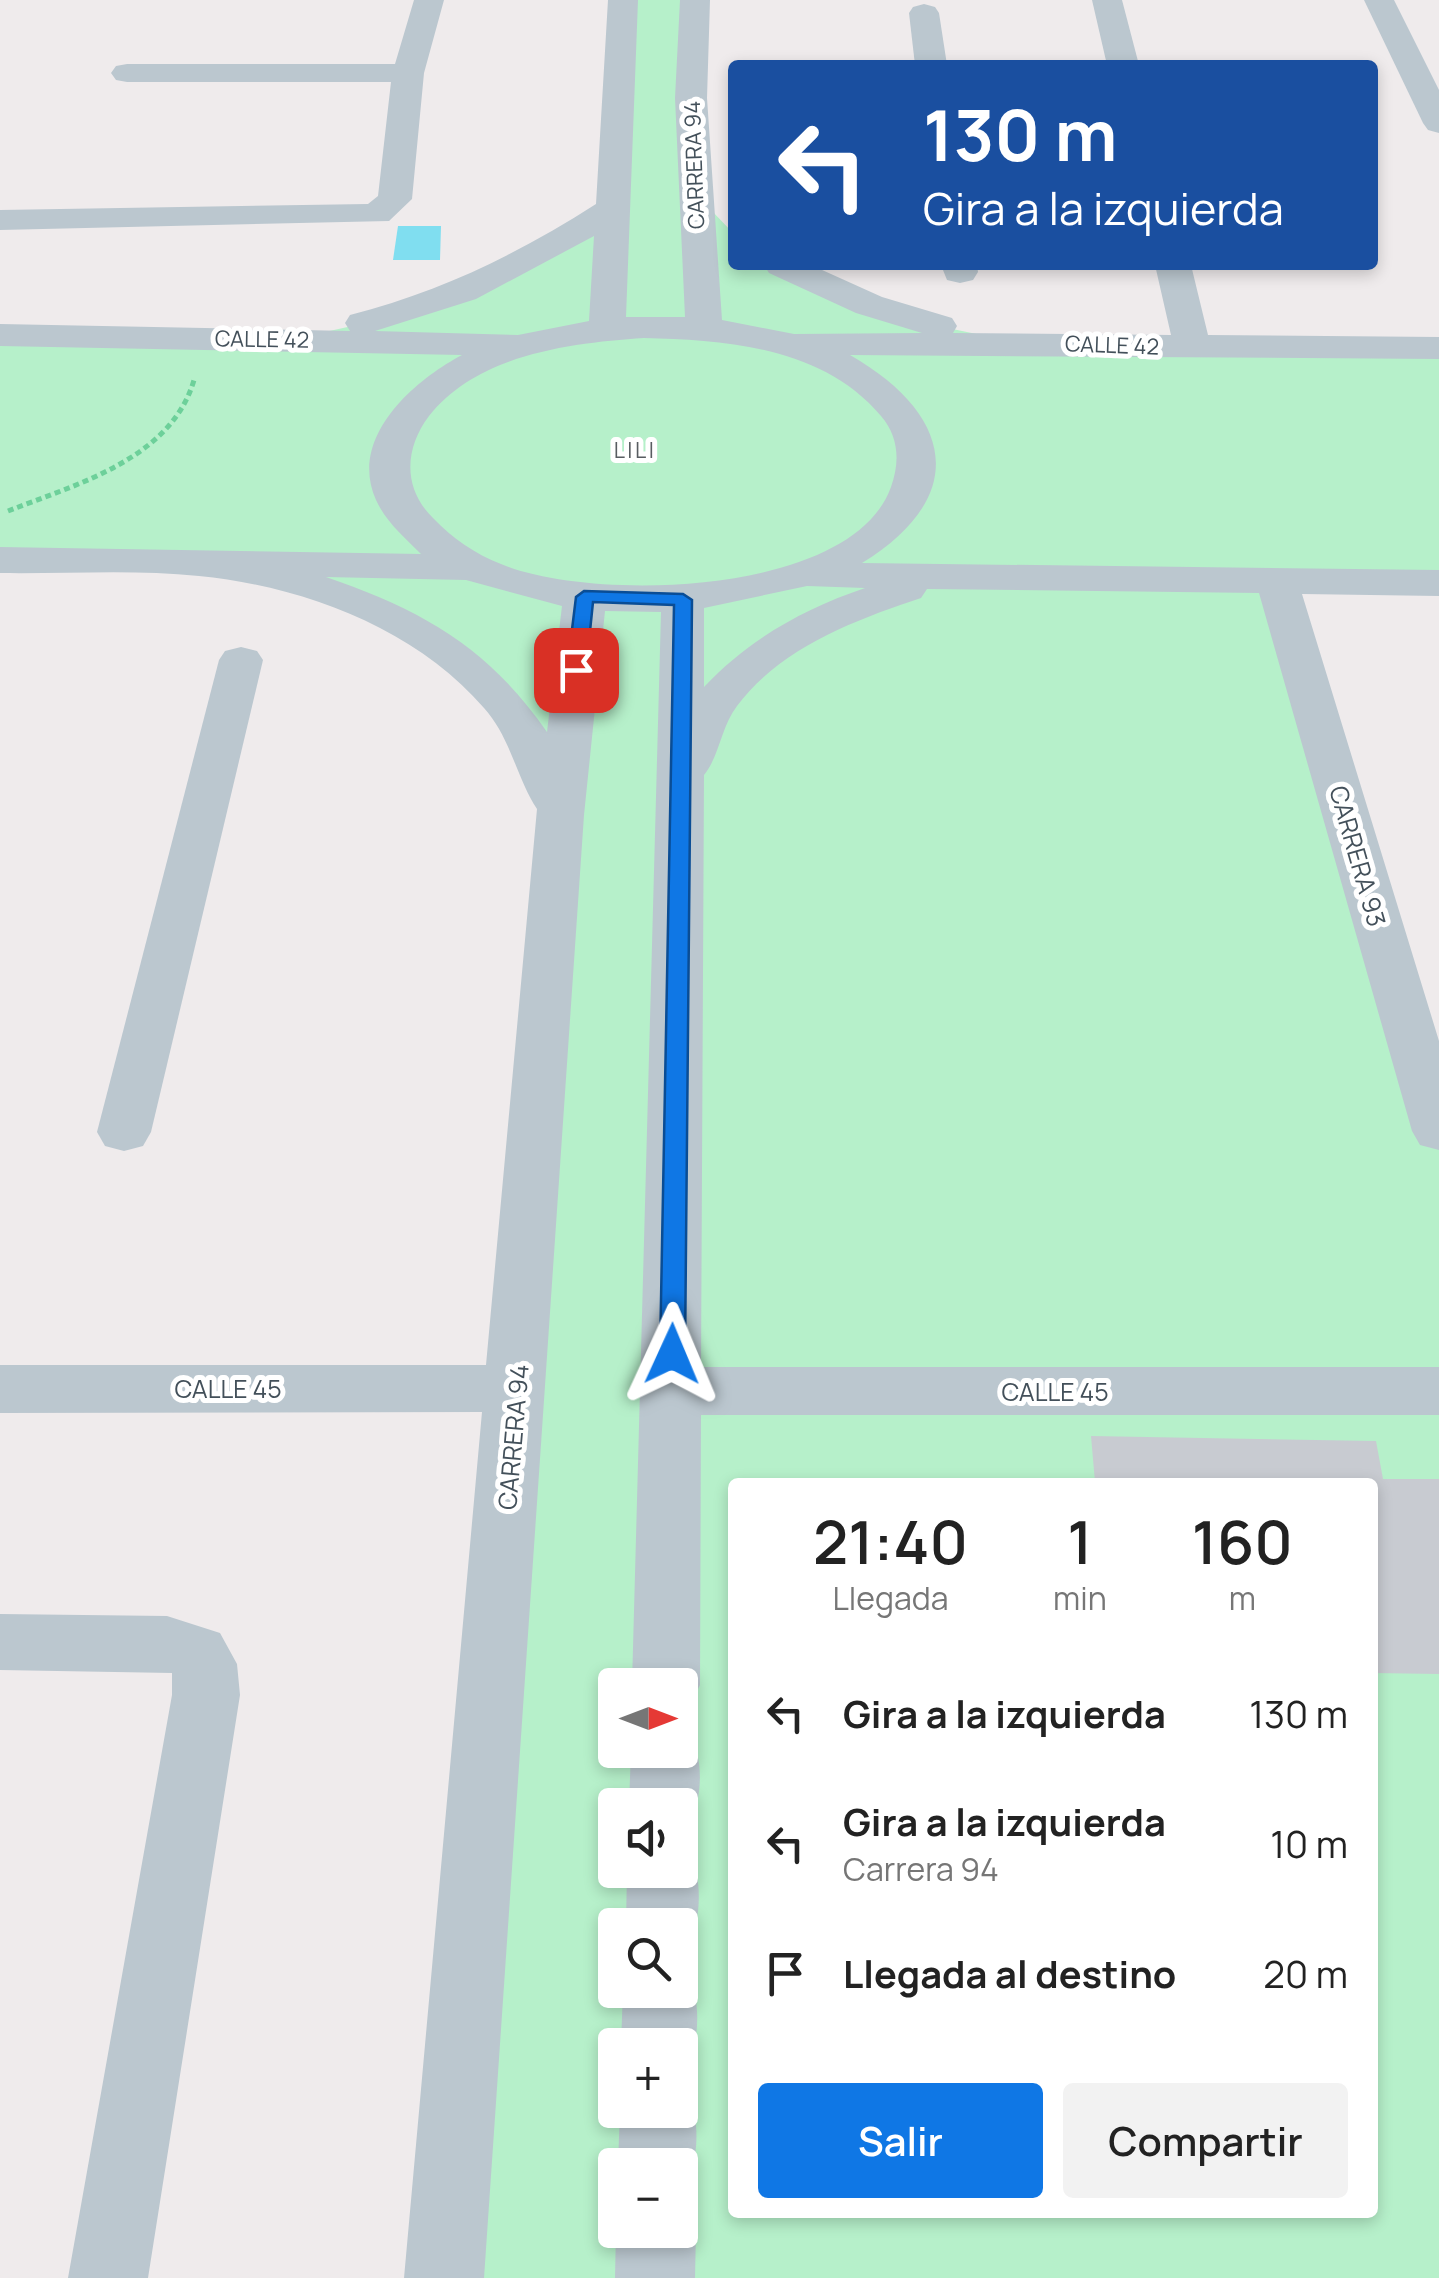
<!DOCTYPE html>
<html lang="es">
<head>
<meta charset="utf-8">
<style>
	:root { --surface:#fff; --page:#f2f2f2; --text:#222; --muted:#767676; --accent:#0f77e5 }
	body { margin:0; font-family:Manrope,sans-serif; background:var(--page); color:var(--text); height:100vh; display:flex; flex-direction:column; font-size:38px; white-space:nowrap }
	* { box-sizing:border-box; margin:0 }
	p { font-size:32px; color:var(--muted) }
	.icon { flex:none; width:55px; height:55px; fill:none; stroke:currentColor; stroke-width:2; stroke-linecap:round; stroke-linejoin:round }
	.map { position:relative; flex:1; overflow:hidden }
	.sheet { position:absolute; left:728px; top:1478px; width:650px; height:740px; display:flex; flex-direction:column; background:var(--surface); border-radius:10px; box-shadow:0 5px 15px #0003 }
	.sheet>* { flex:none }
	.top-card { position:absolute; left:728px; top:60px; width:650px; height:210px; border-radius:10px; box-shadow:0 5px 15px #0003; background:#1a4fa0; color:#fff; overflow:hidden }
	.needle { width:65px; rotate:90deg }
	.fabs { position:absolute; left:598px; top:1668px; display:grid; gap:20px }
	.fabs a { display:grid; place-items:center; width:100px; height:100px; border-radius:10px; background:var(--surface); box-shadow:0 5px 15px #0003; font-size:50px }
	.pin { position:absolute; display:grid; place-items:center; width:85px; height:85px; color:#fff; margin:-42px; border-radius:20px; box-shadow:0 5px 15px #0006 }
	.me { position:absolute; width:110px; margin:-55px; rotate:1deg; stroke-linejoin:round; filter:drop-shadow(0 0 8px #0008) }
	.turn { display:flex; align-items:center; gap:35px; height:210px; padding:0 30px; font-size:45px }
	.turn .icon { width:130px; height:130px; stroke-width:2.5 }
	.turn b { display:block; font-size:70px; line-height:85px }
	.eta { display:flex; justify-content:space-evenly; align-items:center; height:170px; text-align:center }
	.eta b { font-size:60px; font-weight:600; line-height:70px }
	.button { display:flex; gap:20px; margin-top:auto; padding:20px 30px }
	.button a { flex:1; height:115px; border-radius:10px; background:var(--accent); color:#fff; font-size:40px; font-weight:600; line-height:115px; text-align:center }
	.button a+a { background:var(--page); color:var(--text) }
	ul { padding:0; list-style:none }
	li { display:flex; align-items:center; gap:30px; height:130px; padding:0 30px }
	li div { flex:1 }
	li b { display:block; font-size:38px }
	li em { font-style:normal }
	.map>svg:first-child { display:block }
	.green { fill:#b6f0ca; fill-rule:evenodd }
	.water { fill:#80def0 }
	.building { fill:#c8cbd1 }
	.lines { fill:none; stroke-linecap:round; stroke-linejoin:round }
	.path { stroke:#6dd09a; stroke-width:5; stroke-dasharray:6 4; stroke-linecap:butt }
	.minor { fill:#bbc7cf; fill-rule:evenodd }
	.route { fill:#0f77e5; stroke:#0a4d95; stroke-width:2.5 }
	.labels { text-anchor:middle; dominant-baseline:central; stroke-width:10; stroke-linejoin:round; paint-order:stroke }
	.far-street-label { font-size:22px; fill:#43505a; stroke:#fff }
	.far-neighbourhood-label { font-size:22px; letter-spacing:2.5px; fill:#585d61; stroke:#fff }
	.street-label { font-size:25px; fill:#43505a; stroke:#fff }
</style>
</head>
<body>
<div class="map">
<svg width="1439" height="2278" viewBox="0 0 1439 2278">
	<rect width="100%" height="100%" fill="#efebec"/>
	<path class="green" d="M623,0H695L693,191L732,232V265H782L938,326L1015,342L1439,348V583L1278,582L1439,1131V2278H444L560,815L458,658L254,570L0,560V335L289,340L415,312L613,208ZM732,1482H1372V2212H732ZM615,1685H680V1750H615ZM615,1805H680V1870H615ZM615,1925H680V1990H615ZM615,2045H680V2110H615ZM615,2165H680V2230H615Z"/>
	<path class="water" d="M398,226H441L440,260H393Z"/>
	<path class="building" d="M1091,1436L1376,1441L1383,1479H1439V1674L1372,1673V1482H1095Z"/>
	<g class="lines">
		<path class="path" d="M8,511C77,484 171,459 194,380"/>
		<g class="minor">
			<path d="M414,0H444L424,73L412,199L389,221L0,230V210L368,204L378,196L391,82H127L116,80L111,73L116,66L127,64H395Z"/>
			<path d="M608,0H638L626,317H685L675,98L680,0H710L707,98L722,320L794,334L922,333L856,313L769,273L764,265H811L882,297L952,318L957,326L953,333L1171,335L1155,265H1191L1208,335L1439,337V359L850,355C953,414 971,496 862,563L1439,570V596L1302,594L1439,1041V1150L1420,1145L1412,1131L1259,593L927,589L921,598C855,620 780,648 737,706C721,727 720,755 704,775L701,1367H1439V1415H701L700,1685L690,1705L680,1709V1685H632L661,612L605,611L584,815L484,2278H404L482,1412L0,1413V1365H486L537,809C516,777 511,738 484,708C415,628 302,586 199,576C134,569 66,574 0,573V547L421,554C404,537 386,522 376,500C348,438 413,381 462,355L0,346V324L350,331L345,323L350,315C440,292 518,254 596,204ZM594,236L589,321L518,335L375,331L476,299ZM644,338C727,340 823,347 881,416C899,437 900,462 891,487C852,597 590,602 501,564C475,554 452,538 433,518C403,489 404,449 429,416C478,354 571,343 644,338ZM326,577L466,580L562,606L547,732C488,647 422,610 326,577ZM807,586L865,588C803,609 748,640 704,687V608Z"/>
			<path d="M1092,0H1122L1139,65H1107Z"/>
			<path d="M1364,0H1394L1439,90V133L1428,130L1423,123Z"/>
			<path d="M924,4L935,7L939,13L947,65H915L909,13L913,7Z"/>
			<path d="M941,265H977L978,272L973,280L960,283L947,280Z"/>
			<path d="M241,647L257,651L263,660L151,1132L143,1146L124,1151L105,1146L97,1132L219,660L225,651Z"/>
			<path d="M0,1614L167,1616L220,1633L237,1664L240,1695L148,2278H68L172,1695V1673L0,1670Z"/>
			<path d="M680,1725L689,1729C704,1760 703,1796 689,1827L680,1830V1805H629L631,1750H680Z"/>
			<path d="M680,1844L688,1847C703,1880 702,1916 688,1949L680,1952V1925H626L627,1870H680Z"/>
			<path d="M680,1963L686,1965C701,2000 701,2036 686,2071L680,2073V2045H621L623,1990H680Z"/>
			<path d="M680,2081L685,2083C701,2120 700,2156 684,2192L680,2194V2165H618L620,2110H680Z"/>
			<path d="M680,2200L696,2230L695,2278H615L616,2230H680Z"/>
		</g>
	</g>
	<path class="route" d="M584,591L683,594L692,600L685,1354L681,1360H664L660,1354L674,605L593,602L586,670L576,675L567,670L576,597Z"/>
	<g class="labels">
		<g class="far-street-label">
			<text transform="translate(694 165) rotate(-92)">CARRERA 94</text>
			<text transform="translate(262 339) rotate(1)">CALLE 42</text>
			<text transform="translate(1112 345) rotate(2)">CALLE 42</text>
		</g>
		<g class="far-neighbourhood-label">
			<text x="635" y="450">LILI</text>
		</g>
		<g class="street-label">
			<text transform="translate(1358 856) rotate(74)">CARRERA 93</text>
			<text x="228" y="1388">CALLE 45</text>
			<text x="1055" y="1391">CALLE 45</text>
			<text transform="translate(513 1437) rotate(-85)">CARRERA 94</text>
		</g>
	</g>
</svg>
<div class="fabs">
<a><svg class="needle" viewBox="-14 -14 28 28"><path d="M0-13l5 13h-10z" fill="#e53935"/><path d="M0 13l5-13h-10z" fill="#767676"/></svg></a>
<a><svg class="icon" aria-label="sound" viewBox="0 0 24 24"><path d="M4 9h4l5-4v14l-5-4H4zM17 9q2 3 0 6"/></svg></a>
<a><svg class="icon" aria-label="search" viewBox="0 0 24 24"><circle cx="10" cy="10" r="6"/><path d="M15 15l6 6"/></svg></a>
<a>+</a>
<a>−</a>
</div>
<div class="pin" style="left:576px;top:670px;background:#d93025"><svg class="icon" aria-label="arrive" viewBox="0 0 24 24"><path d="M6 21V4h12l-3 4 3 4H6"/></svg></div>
<svg class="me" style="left:672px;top:1354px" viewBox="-20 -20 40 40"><path d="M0-17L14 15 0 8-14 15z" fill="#0f77e5" stroke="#fff" stroke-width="4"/></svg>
<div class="top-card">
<div class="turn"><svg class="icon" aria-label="left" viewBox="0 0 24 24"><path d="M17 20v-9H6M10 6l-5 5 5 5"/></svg><div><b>130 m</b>Gira a la izquierda</div></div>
</div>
<section class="sheet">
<div class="eta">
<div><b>21:40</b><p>Llegada</p></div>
<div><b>1</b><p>min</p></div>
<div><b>160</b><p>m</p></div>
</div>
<ul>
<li><svg class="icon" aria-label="left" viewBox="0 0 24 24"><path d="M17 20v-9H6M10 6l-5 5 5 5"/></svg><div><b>Gira a la izquierda</b></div><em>130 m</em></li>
<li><svg class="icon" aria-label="left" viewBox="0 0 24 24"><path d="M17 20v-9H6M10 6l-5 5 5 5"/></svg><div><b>Gira a la izquierda</b><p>Carrera 94</p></div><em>10 m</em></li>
<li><svg class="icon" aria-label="arrive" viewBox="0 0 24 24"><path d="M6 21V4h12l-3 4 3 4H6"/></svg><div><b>Llegada al destino</b></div><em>20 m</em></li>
</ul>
<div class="button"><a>Salir</a><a>Compartir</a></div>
</section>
</div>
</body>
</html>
